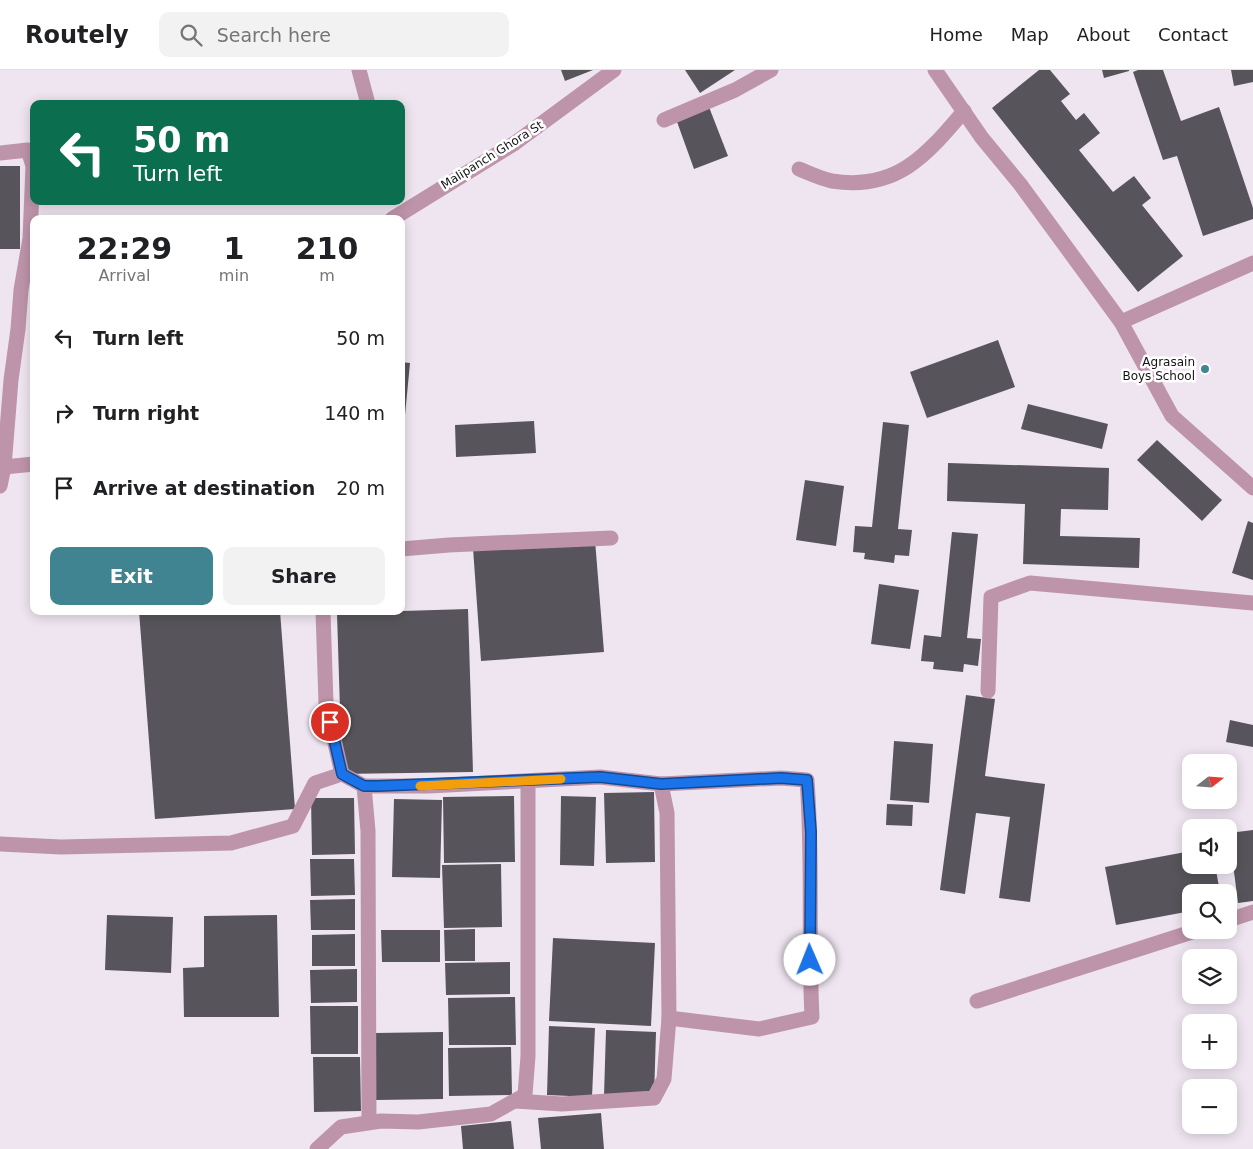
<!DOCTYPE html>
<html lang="en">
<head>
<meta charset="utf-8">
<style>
	:root { --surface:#fff; --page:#f2f2f2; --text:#202124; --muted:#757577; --line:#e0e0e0; --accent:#3f8490 }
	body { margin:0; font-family:"DejaVu Sans",sans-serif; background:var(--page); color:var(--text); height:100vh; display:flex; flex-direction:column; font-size:19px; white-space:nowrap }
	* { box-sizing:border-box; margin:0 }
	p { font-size:16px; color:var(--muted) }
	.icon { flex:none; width:28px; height:28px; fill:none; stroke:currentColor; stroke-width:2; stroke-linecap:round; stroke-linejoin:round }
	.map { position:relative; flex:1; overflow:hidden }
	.sheet { position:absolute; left:30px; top:145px; width:375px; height:400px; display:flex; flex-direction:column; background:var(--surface); border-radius:10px; box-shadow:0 2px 12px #0003 }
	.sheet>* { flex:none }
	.guide { position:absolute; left:30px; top:30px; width:375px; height:105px; border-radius:10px; box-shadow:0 2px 12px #0003; background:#0b6e4f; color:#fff; overflow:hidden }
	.needle { width:32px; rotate:73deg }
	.tools { position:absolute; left:1182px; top:684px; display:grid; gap:10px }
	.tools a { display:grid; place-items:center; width:55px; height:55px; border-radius:10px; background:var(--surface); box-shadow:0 2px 12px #0003; font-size:25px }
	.pin { position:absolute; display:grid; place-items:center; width:42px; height:42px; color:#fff; margin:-21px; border:2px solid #fff; border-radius:50%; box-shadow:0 1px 5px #0007 }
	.me { position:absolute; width:55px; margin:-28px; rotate:359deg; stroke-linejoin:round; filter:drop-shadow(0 0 4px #0008) }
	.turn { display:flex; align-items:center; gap:18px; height:105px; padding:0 20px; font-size:22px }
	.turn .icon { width:65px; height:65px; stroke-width:2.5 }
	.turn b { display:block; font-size:35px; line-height:42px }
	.eta { display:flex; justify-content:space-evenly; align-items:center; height:85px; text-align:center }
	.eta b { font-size:30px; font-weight:700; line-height:35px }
	.button { display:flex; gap:10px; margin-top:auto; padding:10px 20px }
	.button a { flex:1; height:58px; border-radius:10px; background:var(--accent); color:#fff; font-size:20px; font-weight:700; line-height:58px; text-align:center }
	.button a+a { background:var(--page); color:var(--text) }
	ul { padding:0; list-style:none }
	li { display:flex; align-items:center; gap:15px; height:75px; padding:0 20px }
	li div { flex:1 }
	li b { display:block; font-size:19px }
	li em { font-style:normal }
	header { display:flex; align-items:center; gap:30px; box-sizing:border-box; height:70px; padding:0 25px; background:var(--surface); border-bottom:1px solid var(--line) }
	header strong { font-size:24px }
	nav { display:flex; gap:28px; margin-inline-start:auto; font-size:18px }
	.search { width:350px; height:45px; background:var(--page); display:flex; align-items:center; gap:12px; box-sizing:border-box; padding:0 18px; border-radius:10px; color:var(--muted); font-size:19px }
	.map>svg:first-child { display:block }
	.built { fill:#efe5f1; fill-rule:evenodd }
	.building { fill:#57555b }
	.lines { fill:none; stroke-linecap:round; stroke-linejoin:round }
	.street { stroke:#be94ab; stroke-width:15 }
	.route-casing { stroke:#114b97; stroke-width:12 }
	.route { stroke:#1a73e8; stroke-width:9 }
	.slow { stroke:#f59e0b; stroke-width:9 }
	.poi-dot { fill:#3f8490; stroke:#fff; stroke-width:2 }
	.labels { text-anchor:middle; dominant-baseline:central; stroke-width:5; stroke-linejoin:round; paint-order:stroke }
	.street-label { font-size:12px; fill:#151315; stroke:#fff }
	.poi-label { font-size:12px; fill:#151315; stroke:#fff; text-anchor:end }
</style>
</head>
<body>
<header>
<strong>Routely</strong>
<div class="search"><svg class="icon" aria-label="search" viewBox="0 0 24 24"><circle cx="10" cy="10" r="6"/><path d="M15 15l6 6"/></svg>Search here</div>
<nav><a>Home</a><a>Map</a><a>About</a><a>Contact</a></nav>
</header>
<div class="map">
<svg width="1253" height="1079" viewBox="0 0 1253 1079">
	<rect width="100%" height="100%" fill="#f5f0f5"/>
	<path class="built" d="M0,0H1253V1079H0ZM34,34H401V131H34ZM34,149H401V541H34ZM1191,692H1229V730H1191ZM1191,758H1229V795H1191ZM1191,822H1229V860H1191ZM1191,888H1229V925H1191ZM1191,952H1229V990H1191ZM1191,1018H1229V1055H1191Z"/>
	<g class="building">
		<path d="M561,0H593L565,11Z"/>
		<path d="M685,0H735L700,23Z"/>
		<path d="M1039,0H1050L1070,24L1061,31L1076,50L1084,43L1100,63L1079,80L1113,122L1134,106L1151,128L1142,135L1183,186L1138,222L992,38Z"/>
		<path d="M1102,0H1129V1L1104,8Z"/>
		<path d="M1138,0H1163L1181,51L1219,37L1253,138V149L1203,166L1177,86L1163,90L1133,2Z"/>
		<path d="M1231,0H1253V12L1234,16Z"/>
		<path d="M709,37L728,86L694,99L676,49Z"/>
		<rect x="0" y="96" width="20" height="83"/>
		<path d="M998,270L1015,317L927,348L910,302Z"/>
		<path d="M401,292L410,293L403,366H401Z"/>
		<path d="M1028,334L1108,354L1102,379L1021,359Z"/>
		<path d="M534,351L536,383L456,387L455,355Z"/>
		<path d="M883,352L909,355L898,459L912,460L909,486L895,485L894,493L864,489L865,483L853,482L855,456L872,457Z"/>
		<path d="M1157,370L1222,430L1202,451L1137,390Z"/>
		<path d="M948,393L1109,398L1108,440L1061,439L1060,466L1140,468L1139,498L1023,494L1025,434L947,431Z"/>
		<path d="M805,410L844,416L836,476L796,470Z"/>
		<path d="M1248,451L1253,453V510L1232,503Z"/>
		<path d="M952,462L978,464L967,568L981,569L978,596L964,594L963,602L933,599L934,592L921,591L924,565L941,567Z"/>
		<path d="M595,470L604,582L481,591L473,478Z"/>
		<path d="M879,514L919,520L910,579L871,574Z"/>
		<path d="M468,539L473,702L342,704L337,543Z"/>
		<path d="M139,541H280L295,739L155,749Z"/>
		<path d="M966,625L995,629L985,706L1045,714L1030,832L999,828L1010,747L976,743L965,824L940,820Z"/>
		<path d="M1230,650L1253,655V677L1226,672Z"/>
		<path d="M894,671L933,674L929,733L890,730Z"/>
		<path d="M654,722L655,792L606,793L604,723Z"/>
		<path d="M514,726L515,792L444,793L443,727Z"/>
		<path d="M561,726L596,727L594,796L560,795Z"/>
		<path d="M311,728H354L355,784L312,785Z"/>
		<path d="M394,729L442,730L440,808L392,807Z"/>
		<path d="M887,734L913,735L912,756L886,755Z"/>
		<path d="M1253,760V831L1238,833L1229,763Z"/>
		<path d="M1191,781V795H1215L1220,822H1191V841L1116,855L1105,797Z"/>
		<path d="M310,789H354L355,825L311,826Z"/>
		<path d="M501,794L502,857L444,858L442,795Z"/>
		<path d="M355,829V860H311L310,830Z"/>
		<path d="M107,845L173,847L171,903L105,900Z"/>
		<path d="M277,845L279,947H184L183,898L204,897V846Z"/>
		<path d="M475,859V891H445L444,860Z"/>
		<path d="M381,860H440V892H382Z"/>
		<path d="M355,864V896H312V865Z"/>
		<path d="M553,868L655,873L651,956L549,951Z"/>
		<path d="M510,892V924L446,925L445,893Z"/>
		<path d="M357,899V932L311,933L310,900Z"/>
		<path d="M515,927L516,975H449L448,928Z"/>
		<path d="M310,936H358V984H311Z"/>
		<path d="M549,956L595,958L592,1027L547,1025Z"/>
		<path d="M606,960L656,962L654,1028L604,1026Z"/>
		<path d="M443,962V1029L376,1030L375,963Z"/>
		<path d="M511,977L512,1025L449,1026L448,978Z"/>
		<path d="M313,987H360L361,1041L314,1042Z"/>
		<path d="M601,1043L604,1079H541L538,1048Z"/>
		<path d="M511,1051L514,1079H463L461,1056Z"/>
	</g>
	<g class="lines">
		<g class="street">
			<path d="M359,0L368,34"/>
			<path d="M935,0L982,68L1020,114L1121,252L1172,346L1253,418"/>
			<path d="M664,50L735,20L771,0"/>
			<path d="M0,83L28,80L33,96L30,168L21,220L18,259L11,310L4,397L0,416"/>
			<path d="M799,99C809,103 821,109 832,111C896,121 926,86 964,41"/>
			<path d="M392,149L515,73L614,0"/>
			<path d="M1121,252L1253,193"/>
			<path d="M4,397L34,394"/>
			<path d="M401,479L449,475L611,468"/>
			<path d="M323,541L326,634L342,704L364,716"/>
			<path d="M988,621L991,527L1030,513L1253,533"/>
			<path d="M661,714L781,708L807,710C813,789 808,868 812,947L759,959L669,948"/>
			<path d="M0,774L61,777L231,773L293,756L315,713L342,704"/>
			<path d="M1229,850L1253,842"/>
			<path d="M977,931L1198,860"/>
			<path d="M369,1052L368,761L364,716H429L600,707L661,714L667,743L669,948L664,1009L654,1028L562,1034L515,1031"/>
			<path d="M317,1079L341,1057L381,1051L418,1052L491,1044L525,1025L528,986V711"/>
		</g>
	</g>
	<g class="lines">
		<g class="route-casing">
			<path id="route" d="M330,652L342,704L364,716H378L600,707L661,714L781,708L807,710L811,762L810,890"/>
		</g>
		<use href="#route" class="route"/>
		<path class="slow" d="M420,716L561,709"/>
	</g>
	<circle class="poi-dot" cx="1205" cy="299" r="5"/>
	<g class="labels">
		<g class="street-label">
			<text transform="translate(492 85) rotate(-32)">Malipanch Ghora St</text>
		</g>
		<g class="poi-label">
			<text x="1195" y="292">Agrasain<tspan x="1195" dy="14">Boys School</tspan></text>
		</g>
	</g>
</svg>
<div class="tools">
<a><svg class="needle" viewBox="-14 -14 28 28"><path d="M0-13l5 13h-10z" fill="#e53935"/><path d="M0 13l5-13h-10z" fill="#757577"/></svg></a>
<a><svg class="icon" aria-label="sound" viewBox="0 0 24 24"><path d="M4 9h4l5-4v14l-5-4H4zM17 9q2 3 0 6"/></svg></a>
<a><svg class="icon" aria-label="search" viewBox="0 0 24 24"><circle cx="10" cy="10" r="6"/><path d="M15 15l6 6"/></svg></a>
<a><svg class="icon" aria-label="layers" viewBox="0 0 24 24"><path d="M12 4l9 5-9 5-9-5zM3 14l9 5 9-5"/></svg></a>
<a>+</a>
<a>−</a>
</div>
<div class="pin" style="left:330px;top:652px;background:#d93025"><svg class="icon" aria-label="arrive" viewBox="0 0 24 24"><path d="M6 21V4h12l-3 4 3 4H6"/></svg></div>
<svg class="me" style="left:810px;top:890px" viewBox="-20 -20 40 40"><circle r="19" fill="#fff"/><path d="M0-13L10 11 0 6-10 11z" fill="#1a73e8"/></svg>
<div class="guide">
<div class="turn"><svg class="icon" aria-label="left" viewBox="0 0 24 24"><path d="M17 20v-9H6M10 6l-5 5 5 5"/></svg><div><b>50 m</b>Turn left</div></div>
</div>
<section class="sheet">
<div class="eta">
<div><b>22:29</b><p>Arrival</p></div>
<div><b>1</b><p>min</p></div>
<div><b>210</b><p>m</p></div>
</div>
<ul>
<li><svg class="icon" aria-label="left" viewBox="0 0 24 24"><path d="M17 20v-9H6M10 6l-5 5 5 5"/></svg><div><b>Turn left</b></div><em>50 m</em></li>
<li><svg class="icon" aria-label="right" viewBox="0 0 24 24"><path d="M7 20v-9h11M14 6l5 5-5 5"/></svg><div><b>Turn right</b></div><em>140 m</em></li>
<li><svg class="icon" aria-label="arrive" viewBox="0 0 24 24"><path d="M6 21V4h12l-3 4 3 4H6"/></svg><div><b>Arrive at destination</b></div><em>20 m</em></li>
</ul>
<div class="button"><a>Exit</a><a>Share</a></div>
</section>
</div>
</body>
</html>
